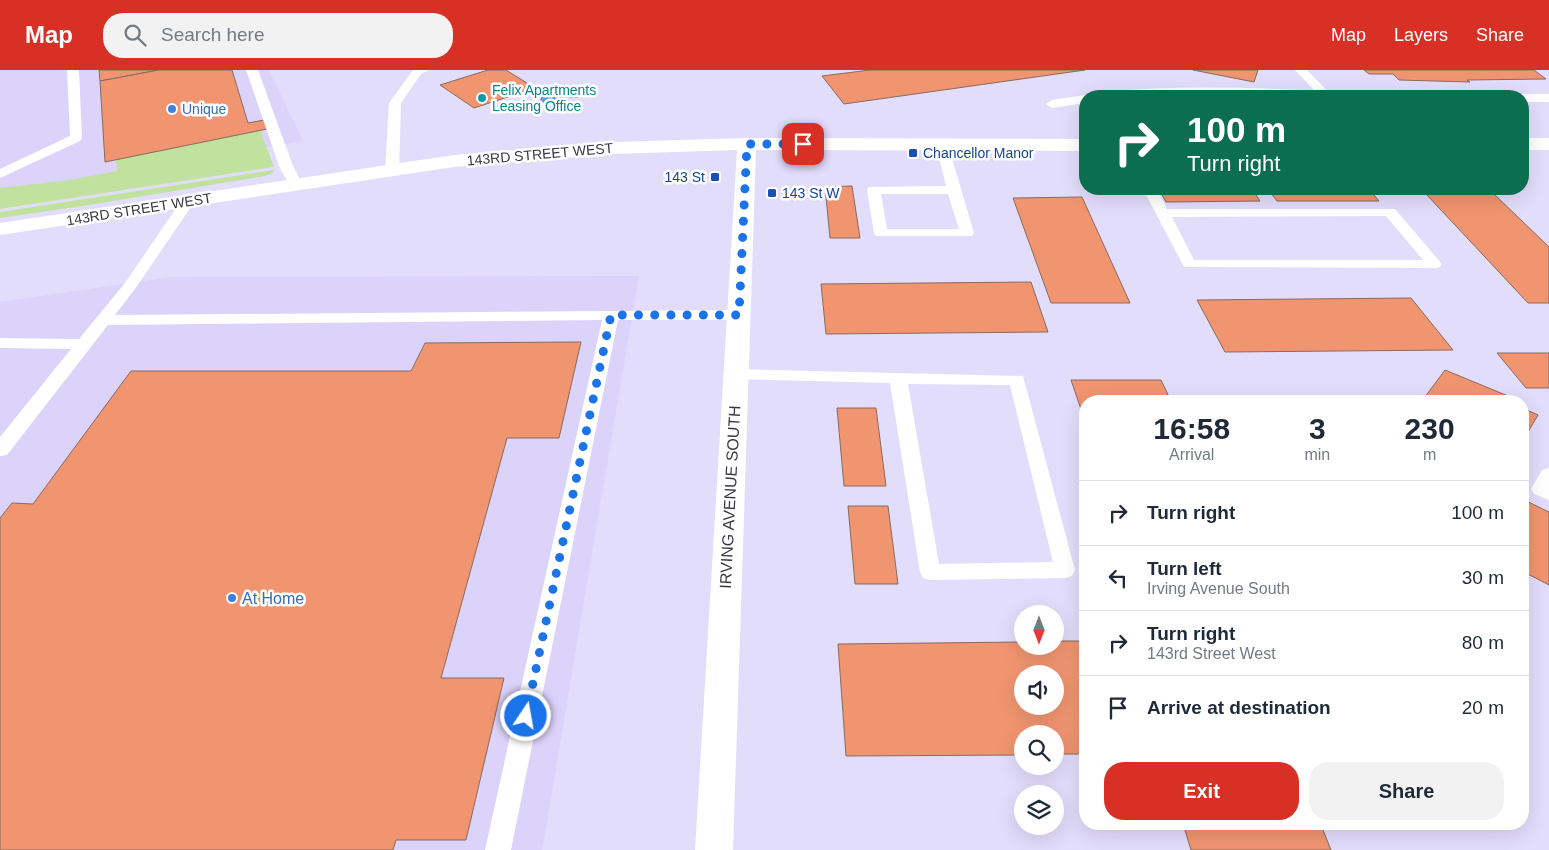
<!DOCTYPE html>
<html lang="en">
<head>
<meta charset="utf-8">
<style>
	:root { --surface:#fff; --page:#f2f2f3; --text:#1f2937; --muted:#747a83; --line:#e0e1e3; --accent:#d93025 }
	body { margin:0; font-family:Arial,sans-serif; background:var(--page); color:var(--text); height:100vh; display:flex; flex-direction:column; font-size:19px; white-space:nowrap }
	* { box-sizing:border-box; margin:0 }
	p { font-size:16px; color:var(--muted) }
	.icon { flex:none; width:28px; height:28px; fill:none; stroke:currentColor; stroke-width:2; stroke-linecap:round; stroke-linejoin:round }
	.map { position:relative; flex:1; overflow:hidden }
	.drawer { position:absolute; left:1079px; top:325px; width:450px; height:435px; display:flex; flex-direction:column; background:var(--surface); border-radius:20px; box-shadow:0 5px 20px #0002 }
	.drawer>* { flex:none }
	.guide { position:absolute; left:1079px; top:20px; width:450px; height:105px; border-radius:20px; box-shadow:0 5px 20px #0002; background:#0b6e4f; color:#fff; overflow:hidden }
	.needle { width:32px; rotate:180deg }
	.controls { position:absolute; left:1014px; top:535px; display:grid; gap:10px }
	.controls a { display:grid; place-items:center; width:50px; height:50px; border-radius:50%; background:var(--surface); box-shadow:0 5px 20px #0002; font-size:25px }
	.pin { position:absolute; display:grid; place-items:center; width:42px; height:42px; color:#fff; margin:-21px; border-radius:10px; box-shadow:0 2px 8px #0006 }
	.me { position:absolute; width:55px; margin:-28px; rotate:12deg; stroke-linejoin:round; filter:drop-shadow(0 0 4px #0008) }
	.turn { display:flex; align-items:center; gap:18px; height:105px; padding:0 25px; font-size:22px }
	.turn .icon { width:65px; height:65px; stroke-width:2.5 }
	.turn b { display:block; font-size:35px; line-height:42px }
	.eta { display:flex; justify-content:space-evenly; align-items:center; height:85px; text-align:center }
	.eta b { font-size:30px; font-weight:800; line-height:35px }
	.primary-button { display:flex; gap:10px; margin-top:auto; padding:10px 25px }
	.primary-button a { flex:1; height:58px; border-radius:20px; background:var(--accent); color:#fff; font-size:20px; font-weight:800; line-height:58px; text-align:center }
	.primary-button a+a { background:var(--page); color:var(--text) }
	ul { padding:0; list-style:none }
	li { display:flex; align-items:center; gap:15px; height:65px; padding:0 25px; border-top:1px solid var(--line) }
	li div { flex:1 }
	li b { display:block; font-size:19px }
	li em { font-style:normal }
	header { display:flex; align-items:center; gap:30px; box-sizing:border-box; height:70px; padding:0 25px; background:var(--accent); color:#fff }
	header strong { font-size:24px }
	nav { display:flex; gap:28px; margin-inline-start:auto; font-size:18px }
	.search { width:350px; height:45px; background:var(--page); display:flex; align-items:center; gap:12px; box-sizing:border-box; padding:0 18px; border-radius:20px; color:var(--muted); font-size:19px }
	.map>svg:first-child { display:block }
	.built { fill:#dbd3fa }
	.green { fill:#c1e19f }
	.water { fill:#659be4; stroke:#587db4 }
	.building { fill:#f19570; stroke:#896a5e; fill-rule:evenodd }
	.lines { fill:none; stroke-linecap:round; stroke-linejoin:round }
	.lane { fill:#fff; fill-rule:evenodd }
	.secondary { fill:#fff; fill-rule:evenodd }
	.route { stroke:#1a73e8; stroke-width:9; stroke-dasharray:0 16.2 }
	.culture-dot { fill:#0f9aa8; stroke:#fff; stroke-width:2 }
	.shop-dot { fill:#3f7fe0; stroke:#fff; stroke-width:2 }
	.transit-dot { fill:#1a4fb4; stroke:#fff; stroke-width:2 }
	.labels { text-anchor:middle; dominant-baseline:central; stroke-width:5; stroke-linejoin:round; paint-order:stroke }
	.far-culture-label { font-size:14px; fill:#0d838f; stroke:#fff; text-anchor:start }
	.far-shop-label { font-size:14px; fill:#366cbe; stroke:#fff; text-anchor:start }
	.far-transit-label { font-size:14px; fill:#164399; stroke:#fff; text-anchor:start }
	.far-street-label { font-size:14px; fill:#3a3744; stroke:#fff }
	.street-label { font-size:16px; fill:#3a3744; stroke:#fff }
	.shop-label { font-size:16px; fill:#366cbe; stroke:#fff; text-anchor:start }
</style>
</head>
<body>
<header>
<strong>Map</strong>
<div class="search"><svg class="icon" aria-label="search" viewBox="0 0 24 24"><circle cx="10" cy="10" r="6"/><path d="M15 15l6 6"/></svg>Search here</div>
<nav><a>Map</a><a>Layers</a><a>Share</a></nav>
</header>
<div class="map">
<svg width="1549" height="780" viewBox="0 0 1549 780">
	<rect width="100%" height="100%" fill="#e3ddfc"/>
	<g class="built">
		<path d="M0,0H269L303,71L77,111L0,120Z"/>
		<path d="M639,206L542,780H0V232L171,207Z"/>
	</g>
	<g class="green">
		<path d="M260,60L274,97L0,139V118L70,110L117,101L116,89Z"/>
		<path d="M274,100L273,103L265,106L89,135L0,148V142Z"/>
	</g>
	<path class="water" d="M545,20H582L579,27H562L560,32H540Z"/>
	<g class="building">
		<path d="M99,0H159L100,11Z"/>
		<path d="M159,0H232L248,53L264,50L267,59L105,92L100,11Z"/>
		<path d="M488,0H506L535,18L474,38L440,15Z"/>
		<path d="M870,0H1085L844,34L822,6Z"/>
		<path d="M1193,0H1258L1254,12Z"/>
		<path d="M1364,0H1534L1546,9L1467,10L1470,12L1399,10L1393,4H1369Z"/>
		<path d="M852,116L860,168H830L825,117Z"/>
		<path d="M1159,119H1252L1260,131L1166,132Z"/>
		<path d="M1268,119H1369L1379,131H1277Z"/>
		<path d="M1426,124H1494L1549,177V233H1528Z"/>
		<path d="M1082,127L1130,233H1051L1013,128Z"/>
		<path d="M1031,212L1048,262L826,264L821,214Z"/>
		<path d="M1411,228L1453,280L1225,282L1197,230Z"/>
		<path d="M581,272L559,368H507L441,608H504L466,770H396L393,780H0V448L12,433L33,434L131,301H411L425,273Z"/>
		<path d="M1497,283H1549V318H1526Z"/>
		<path d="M1445,300L1508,326L1506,331H1422Z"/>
		<path d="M1071,310H1161L1171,331H1085V351Z"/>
		<path d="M837,338H876L886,416H844Z"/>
		<path d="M1522,338L1538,345L1525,367L1522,366Z"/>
		<path d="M1522,429L1549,442V515L1522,501Z"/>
		<path d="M848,436H888L898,514H855Z"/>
		<path d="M1055,571H1085V684H1055V664H1022V685L846,686L838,574L1022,572V576H1055ZM1022,604H1055V636H1022Z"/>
		<path d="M1321,755L1331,780H1191L1184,757Z"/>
	</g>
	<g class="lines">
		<g class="lane">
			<path d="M67,0H79L82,68L80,71L0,108V99L70,66Z"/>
			<path d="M246,0H258L293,96L303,115L301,118H291L279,96Z"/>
			<path d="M413,0H429L421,4L401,33L399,101L392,105L385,101L389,33Z"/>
			<path d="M1295,0H1307L1332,26L1186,24L1099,26L1105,22C1175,15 1244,18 1314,20Z"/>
			<path d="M1522,24H1549V32H1522V26H1517Z"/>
			<path d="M1085,25L1088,26H1085V33L1052,38L1046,34L1052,30Z"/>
			<path d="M942,71L948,75L974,163L972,166H876L874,163L867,120L869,117L946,116L936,75ZM881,124H948L959,159H887Z"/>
			<path d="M1143,119H1157L1167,139H1395L1442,194L1440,197L1435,198L1184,197ZM1386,146L1423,190H1194L1172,147Z"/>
			<path d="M188,127L195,131L135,219L115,245L739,240L745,242L747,245L745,248L739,250H618L511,780H485L602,250L108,255L7,385L0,386V367L71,279L0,278V268L79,269L125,213L183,128Z"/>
			<path d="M736,299L1023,306L1075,500L1072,506L1065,508L930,510L923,508L920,502L890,313L730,309L727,305L730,301ZM908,314L1010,315L1053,492L939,494Z"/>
			<path d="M1549,398V430L1534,424L1531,419L1542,400Z"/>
		</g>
		<g class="secondary">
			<path d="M747,68L1085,69V81L756,80L733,780H695L737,80L612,84L454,97L0,165V153L454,85L612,72Z"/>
			<rect x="1522" y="68" width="27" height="12"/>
		</g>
	</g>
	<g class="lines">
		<path class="route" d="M526,646L611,245H739L747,74H803"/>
	</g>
	<circle class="culture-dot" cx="482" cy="28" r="5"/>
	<g class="shop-dot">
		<circle cx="172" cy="39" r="5"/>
		<circle cx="232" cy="528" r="5"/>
	</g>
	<g class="transit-dot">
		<rect x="908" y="78" width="10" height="10" rx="2.5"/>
		<rect x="710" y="102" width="10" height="10" rx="2.5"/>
		<rect x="767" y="118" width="10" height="10" rx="2.5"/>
	</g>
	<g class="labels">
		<g class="far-culture-label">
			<text x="492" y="20">Felix Apartments<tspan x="492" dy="16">Leasing Office</tspan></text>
		</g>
		<g class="far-shop-label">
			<text x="182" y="39">Unique</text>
		</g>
		<g class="far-transit-label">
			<text x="923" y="83">Chancellor Manor</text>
			<text x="705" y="107" text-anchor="end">143 St</text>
			<text x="782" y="123">143 St W</text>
		</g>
		<g class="far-street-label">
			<text transform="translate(540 84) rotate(-5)">143RD STREET WEST</text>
			<text transform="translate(139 139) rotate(-9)">143RD STREET WEST</text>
		</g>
		<g class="street-label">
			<text transform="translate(730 427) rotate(-87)">IRVING AVENUE SOUTH</text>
		</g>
		<g class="shop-label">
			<text x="242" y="528">At Home</text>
		</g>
	</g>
</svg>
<div class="controls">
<a><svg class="needle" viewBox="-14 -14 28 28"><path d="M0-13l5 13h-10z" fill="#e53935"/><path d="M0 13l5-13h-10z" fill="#747a83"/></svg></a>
<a><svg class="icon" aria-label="sound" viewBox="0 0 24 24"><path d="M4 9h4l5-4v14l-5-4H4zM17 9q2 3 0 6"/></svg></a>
<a><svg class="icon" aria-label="search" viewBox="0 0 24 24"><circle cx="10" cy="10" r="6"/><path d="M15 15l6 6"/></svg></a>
<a><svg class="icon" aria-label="layers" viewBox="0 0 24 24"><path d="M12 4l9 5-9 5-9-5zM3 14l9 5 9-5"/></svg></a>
</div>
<div class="pin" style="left:803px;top:74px;background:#d93025"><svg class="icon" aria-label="arrive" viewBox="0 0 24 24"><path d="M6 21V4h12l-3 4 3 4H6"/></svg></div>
<svg class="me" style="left:526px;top:646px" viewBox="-20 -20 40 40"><circle r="17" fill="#1a73e8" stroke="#fff" stroke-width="3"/><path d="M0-11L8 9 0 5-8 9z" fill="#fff"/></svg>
<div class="guide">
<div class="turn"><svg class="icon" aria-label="right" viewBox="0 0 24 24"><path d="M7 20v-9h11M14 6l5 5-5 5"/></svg><div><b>100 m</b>Turn right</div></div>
</div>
<section class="drawer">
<div class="eta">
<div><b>16:58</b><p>Arrival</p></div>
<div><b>3</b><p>min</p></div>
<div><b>230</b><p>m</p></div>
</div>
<ul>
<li><svg class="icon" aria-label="right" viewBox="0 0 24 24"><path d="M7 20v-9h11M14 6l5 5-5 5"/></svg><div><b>Turn right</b></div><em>100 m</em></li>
<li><svg class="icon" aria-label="left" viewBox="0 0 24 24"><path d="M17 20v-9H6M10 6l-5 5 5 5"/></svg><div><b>Turn left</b><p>Irving Avenue South</p></div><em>30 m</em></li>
<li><svg class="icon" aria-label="right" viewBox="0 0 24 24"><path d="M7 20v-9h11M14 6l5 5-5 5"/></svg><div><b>Turn right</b><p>143rd Street West</p></div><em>80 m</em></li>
<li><svg class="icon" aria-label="arrive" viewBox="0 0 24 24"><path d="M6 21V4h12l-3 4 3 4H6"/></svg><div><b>Arrive at destination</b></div><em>20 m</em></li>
</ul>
<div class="primary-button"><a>Exit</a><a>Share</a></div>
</section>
</div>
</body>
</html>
